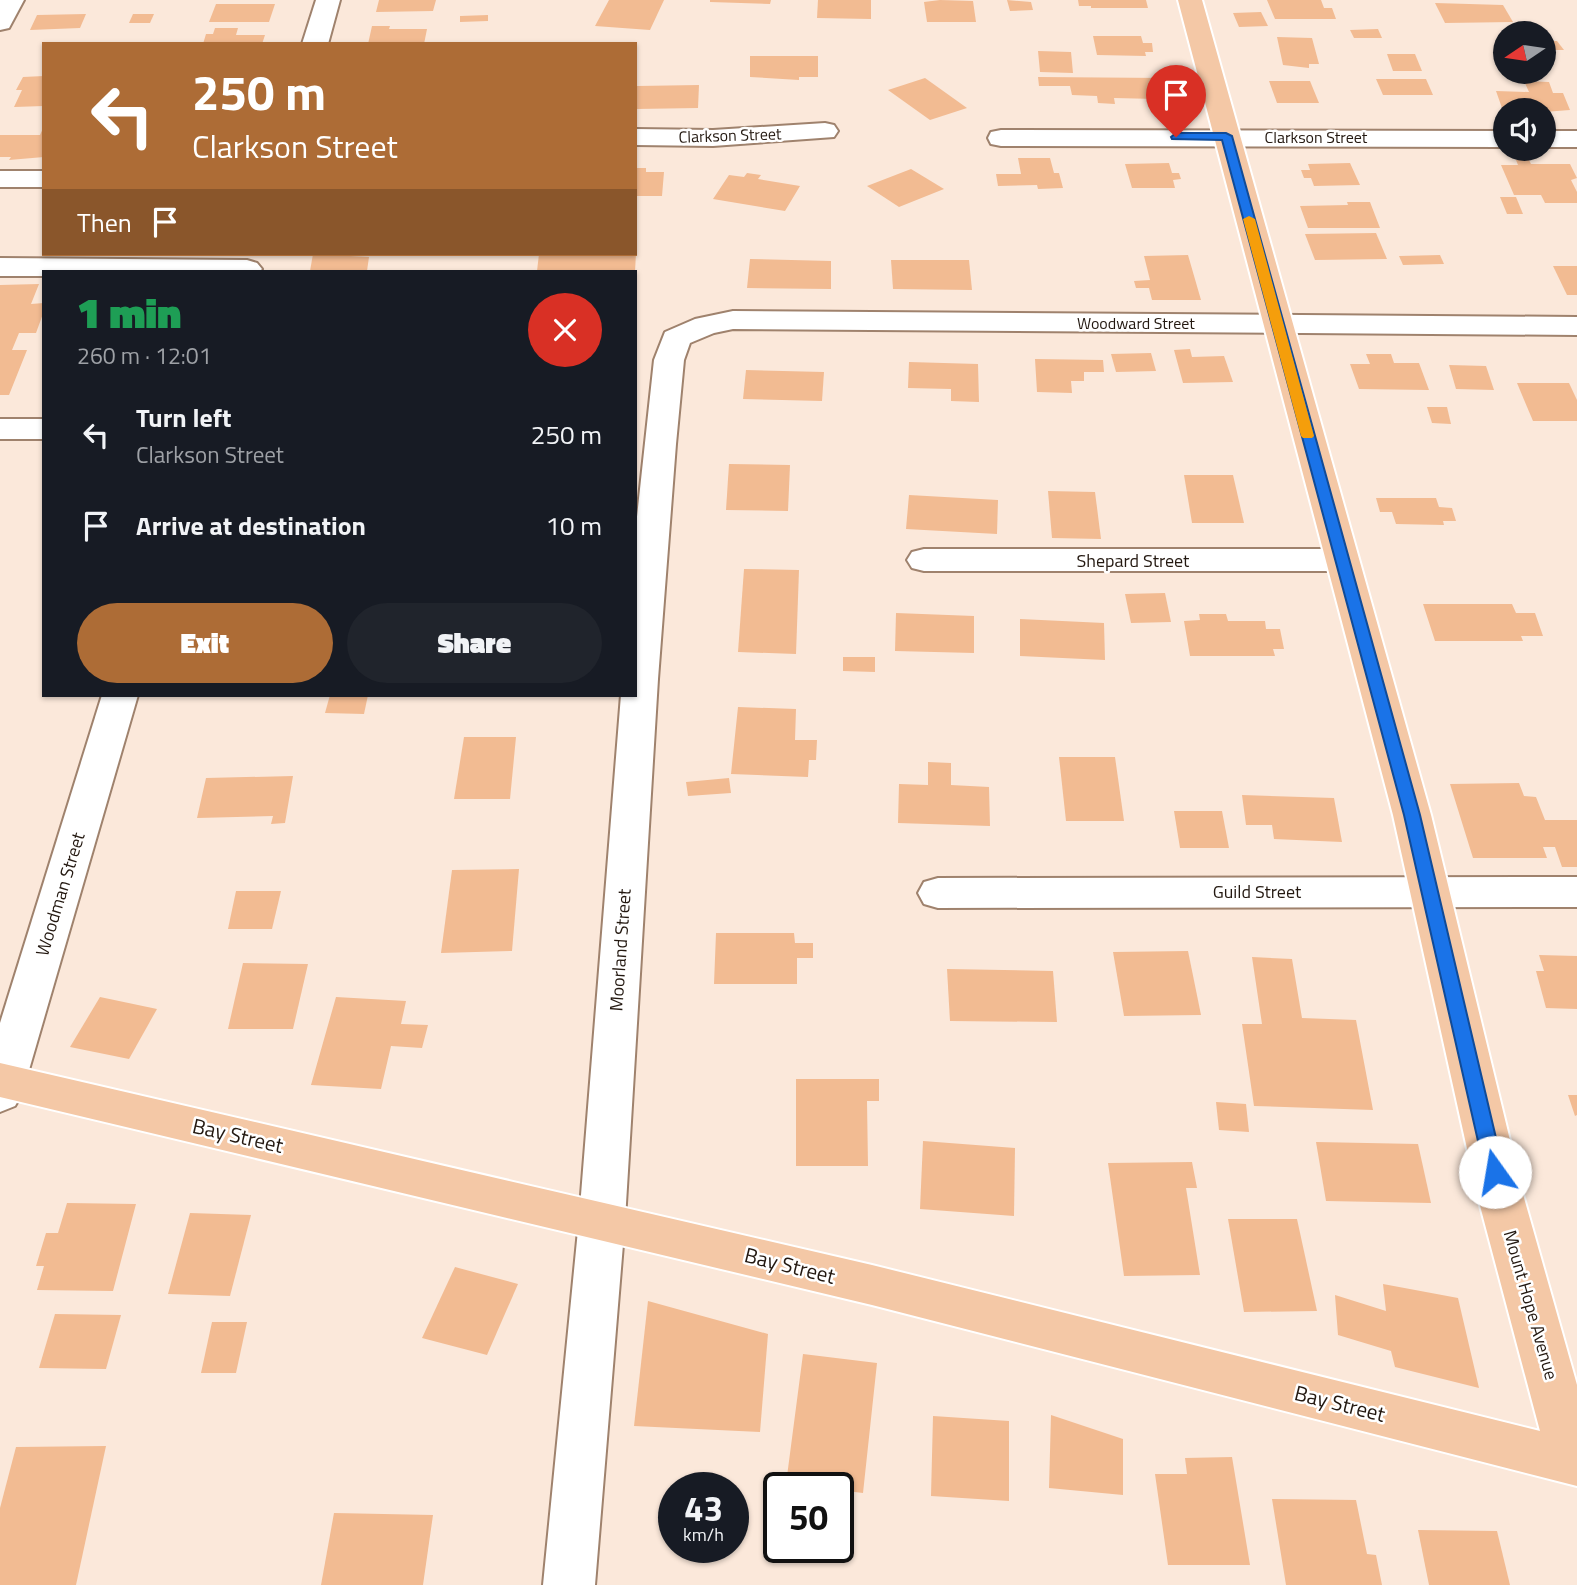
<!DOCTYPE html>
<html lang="en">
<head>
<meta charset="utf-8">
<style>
	:root { --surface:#171b24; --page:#20242c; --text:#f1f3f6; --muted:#9ea1a6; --accent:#ad6c36 }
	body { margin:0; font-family:"Titillium Web",sans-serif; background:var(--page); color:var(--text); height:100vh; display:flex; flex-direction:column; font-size:26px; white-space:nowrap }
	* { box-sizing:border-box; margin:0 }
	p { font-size:23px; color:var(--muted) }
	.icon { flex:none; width:38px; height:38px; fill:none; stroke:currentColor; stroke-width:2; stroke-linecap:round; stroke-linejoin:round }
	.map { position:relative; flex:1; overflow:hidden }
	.side { position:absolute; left:42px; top:270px; width:595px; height:427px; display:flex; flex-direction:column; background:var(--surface); border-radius:0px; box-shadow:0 2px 5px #0004 }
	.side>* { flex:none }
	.guide { position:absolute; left:42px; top:42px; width:595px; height:214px; border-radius:0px; box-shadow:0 2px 5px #0004; background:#ad6c36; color:#fff; overflow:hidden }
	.needle { width:46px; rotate:257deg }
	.tools { position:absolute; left:1493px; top:21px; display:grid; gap:14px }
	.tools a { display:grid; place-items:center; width:63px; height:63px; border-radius:50%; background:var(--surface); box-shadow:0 2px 5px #0004; font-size:35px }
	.speed { position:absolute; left:658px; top:1472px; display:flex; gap:14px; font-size:35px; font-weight:700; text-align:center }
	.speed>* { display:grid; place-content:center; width:91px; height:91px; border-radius:50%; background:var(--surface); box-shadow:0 2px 5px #0004; line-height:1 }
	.speed small { font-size:18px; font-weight:400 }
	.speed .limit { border:4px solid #111; border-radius:10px; background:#fff; color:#111 }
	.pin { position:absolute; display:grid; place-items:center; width:60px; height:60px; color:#fff; margin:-72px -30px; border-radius:50% 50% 50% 0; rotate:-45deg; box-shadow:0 0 7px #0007 }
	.pin .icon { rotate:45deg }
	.me { position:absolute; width:77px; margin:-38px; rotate:347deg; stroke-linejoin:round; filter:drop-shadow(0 0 5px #0008) }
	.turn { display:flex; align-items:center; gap:24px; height:147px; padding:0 35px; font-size:32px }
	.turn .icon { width:91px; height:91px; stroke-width:2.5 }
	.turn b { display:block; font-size:49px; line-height:60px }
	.then { display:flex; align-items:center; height:66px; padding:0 35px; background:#0003; gap:14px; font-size:26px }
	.round { display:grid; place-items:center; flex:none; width:74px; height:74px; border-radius:37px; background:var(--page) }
	.overview { display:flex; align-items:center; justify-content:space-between; height:119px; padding:0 35px }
	h1 { font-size:42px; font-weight:800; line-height:52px; color:#1e9e55 }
	.primary-button { display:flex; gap:14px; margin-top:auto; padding:14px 35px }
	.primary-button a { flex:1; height:80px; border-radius:42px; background:var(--accent); color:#fff; font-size:28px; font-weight:800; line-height:80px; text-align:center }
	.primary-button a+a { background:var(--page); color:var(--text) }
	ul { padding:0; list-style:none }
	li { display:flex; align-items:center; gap:21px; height:91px; padding:0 35px }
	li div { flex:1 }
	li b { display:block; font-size:26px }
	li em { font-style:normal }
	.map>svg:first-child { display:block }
	.building { fill:#f2bb92 }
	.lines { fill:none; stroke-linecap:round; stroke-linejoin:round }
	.minor-casing { stroke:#9f826d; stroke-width:4 }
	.major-casing { stroke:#fff; stroke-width:4 }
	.minor { fill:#fff; fill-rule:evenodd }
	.major { fill:#f4c8a6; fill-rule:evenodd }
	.route { fill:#1a73e8; stroke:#114b97; stroke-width:2 }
	.slow { fill:#f59e0b }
	.labels { text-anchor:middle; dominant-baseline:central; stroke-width:5; stroke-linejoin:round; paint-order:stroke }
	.far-street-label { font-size:16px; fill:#231810; stroke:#fff }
	.street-label { font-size:18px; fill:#231810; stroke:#fff }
	.near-street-label { font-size:21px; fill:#231810; stroke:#fff }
</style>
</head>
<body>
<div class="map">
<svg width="1577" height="1585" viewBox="0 0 1577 1585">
	<rect width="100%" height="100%" fill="#fbe8da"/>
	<g class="building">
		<path d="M379,0H436L433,11L376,12Z"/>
		<path d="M609,0H664L650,30L595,26Z"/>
		<path d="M710,0H771L770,4L710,2Z"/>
		<path d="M818,0H871V19L817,18Z"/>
		<path d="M940,0L973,1L976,22H927L924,2Z"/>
		<path d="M1007,0L1031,2L1033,10L1010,11Z"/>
		<path d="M1078,0H1146L1148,8H1091V6H1079Z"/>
		<path d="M1267,0H1321L1324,8H1332L1336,19H1275Z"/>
		<path d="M1435,3L1503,5L1513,22L1445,23Z"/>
		<path d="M216,4H275L269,22H209Z"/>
		<path d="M1261,12L1268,26L1239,27L1233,13Z"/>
		<path d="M86,14L80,28L30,30L37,15Z"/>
		<path d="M133,14H154L150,23H129Z"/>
		<path d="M488,15V21L460,22V16Z"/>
		<path d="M372,26H390L389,29H427L424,44H368Z"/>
		<path d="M215,28H238L236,35H265L262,44H203L206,34H213Z"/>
		<path d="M1378,29L1382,38H1354L1350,30Z"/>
		<path d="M1093,36H1141L1143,43H1152L1153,52H1145L1146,56L1097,55Z"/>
		<path d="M1277,37L1312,38L1319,64H1309V68L1283,65Z"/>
		<path d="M1544,41H1557L1564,50H1547Z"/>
		<path d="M1038,51L1071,52L1073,73L1040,72Z"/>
		<path d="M1387,54H1415L1422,71H1393Z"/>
		<path d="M750,56H818V77H799V80L750,77Z"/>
		<path d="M44,76V106L14,107L22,90H16L23,77Z"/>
		<path d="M1038,77L1165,78L1167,89H1161L1162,96L1156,99L1114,98L1115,104L1098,103L1097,96L1072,95L1070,86H1039Z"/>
		<path d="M925,78L967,108L930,120L888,90Z"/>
		<path d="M1376,79H1426L1433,95H1383Z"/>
		<path d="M1269,81H1310L1319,103H1277Z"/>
		<path d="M1524,81L1549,82L1553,93H1563L1570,110L1544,112L1540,109L1502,108L1496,91L1529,92Z"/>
		<path d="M699,85L698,108L636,109L637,86Z"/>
		<path d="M44,126V157L9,160L11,157H0V135H40Z"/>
		<path d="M1018,158H1050L1054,173H1059L1063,188L1038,189L1037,185L998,186L996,174H1021Z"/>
		<path d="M1516,160H1529L1531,164H1570L1577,178L1571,180L1577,192V203H1545L1541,195H1514L1501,165H1518Z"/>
		<path d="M1169,163L1172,173H1179L1181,179L1173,180L1175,188H1132L1125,164Z"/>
		<path d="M1350,163L1360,185L1314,186L1311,178H1304L1301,170H1310L1308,164Z"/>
		<path d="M635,168H646V172H664L662,196H635Z"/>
		<path d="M911,169L944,189L899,207L867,186Z"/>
		<path d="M747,173L761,175L758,179L800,186L785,211L713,199L729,175L744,177Z"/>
		<path d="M1500,197H1516L1523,214H1507Z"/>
		<path d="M1347,202H1370L1380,228H1308L1300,206L1348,205Z"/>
		<path d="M1376,233L1387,259L1315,260L1305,234Z"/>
		<path d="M313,254L369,257L367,271H310Z"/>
		<path d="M539,254H636L635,271H537Z"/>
		<path d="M1188,255L1201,300H1152L1149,288H1136L1134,281L1150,280L1144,256Z"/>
		<path d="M1440,255L1444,264L1403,265L1399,256Z"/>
		<path d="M750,259L831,261V289L747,288Z"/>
		<path d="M891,260H969L972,290L893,289Z"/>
		<path d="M1553,266H1577V295H1567Z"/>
		<path d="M39,284L31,304L44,303V311L36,333H19L12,350H27L9,395H0V285Z"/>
		<path d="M1190,349L1192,357L1224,356L1233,382L1183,383L1174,350Z"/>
		<path d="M1151,353L1156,371L1116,372L1111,354Z"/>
		<path d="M1366,354H1391L1394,363H1419L1429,390L1359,389L1350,364H1370Z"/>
		<path d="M1035,359L1103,360L1104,372H1084V381H1071L1072,393L1037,392Z"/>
		<path d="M909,362L978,364L979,402L951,401V389L908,388Z"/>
		<path d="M1449,365L1486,366L1494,390L1456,389Z"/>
		<path d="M746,370L824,372L822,401L743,399Z"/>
		<path d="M1517,383H1569L1577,400V421H1533Z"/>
		<path d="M1427,407H1447L1451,424L1432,423Z"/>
		<path d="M729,464L790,465L788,511L726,510Z"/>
		<path d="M1184,475H1233L1244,523H1192Z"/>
		<path d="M1048,491L1095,492L1101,539L1052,538Z"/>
		<path d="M909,495L998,500L997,534L906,529Z"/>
		<path d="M1376,498H1436L1439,507L1452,508L1456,521H1443L1444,525L1396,524L1392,512H1380Z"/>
		<path d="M744,569L799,570L796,654L738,652Z"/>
		<path d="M1165,593L1171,622L1131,623L1125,594Z"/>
		<path d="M1423,604H1512L1516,613H1535L1543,636H1521L1523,641H1435Z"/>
		<path d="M896,613L974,616V653L895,651Z"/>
		<path d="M1199,614H1226L1228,621H1265L1266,629H1280L1284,649H1273L1275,656H1190L1184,621L1200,620Z"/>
		<path d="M1020,619L1104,623L1105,660L1020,656Z"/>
		<path d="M843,657H875V672L843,671Z"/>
		<path d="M330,695H368L364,714L325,713Z"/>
		<path d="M738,707L796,709L795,740H817L816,760H809L808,777L731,774Z"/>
		<path d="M464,737H516L510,799H454Z"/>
		<path d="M1059,757H1115L1124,821H1066Z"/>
		<path d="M928,762L951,763V785L989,787L990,826L898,823L899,784L928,785Z"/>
		<path d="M293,776L285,823L271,824L273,816L197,818L206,778Z"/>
		<path d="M729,778L731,793L688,796L686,782Z"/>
		<path d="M1519,783L1524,796L1536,797L1545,820H1577V867H1562L1555,847H1543L1547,858H1473L1450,784Z"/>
		<path d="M1242,795L1334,798L1342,842L1274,839L1272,825H1246Z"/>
		<path d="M1174,811H1222L1229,848H1180Z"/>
		<path d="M519,869L512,951L441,953L452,870Z"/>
		<path d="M236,891H281L272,929H228Z"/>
		<path d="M716,933H794L795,943H813V958H797V984H714Z"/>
		<path d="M1188,951L1201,1015L1124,1016L1113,952Z"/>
		<path d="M1539,955L1577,956V1009L1546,1008L1536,971H1544Z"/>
		<path d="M1252,957L1292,959L1302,1018L1356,1020L1373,1110L1254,1106L1242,1024H1262Z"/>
		<path d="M243,963L308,964L293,1029H228Z"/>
		<path d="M947,969L1053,971L1057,1022L950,1021Z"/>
		<path d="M100,997L157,1009L129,1059L70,1047Z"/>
		<path d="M336,997L406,1001L401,1024L428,1025L422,1048L391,1046L381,1089L311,1085Z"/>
		<path d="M796,1079H879V1101H867L868,1166H796Z"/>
		<path d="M1568,1095H1577V1115L1575,1116Z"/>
		<path d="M1216,1102L1246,1104L1249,1132L1219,1130Z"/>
		<path d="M923,1141L1015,1148L1014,1216L920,1209Z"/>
		<path d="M1316,1142L1418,1144L1431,1203L1326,1201Z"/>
		<path d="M1192,1162L1197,1188H1186L1200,1275L1124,1276L1108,1163Z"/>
		<path d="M67,1203L136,1204L113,1291L37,1290L44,1266H36L46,1233H58Z"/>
		<path d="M190,1213L251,1215L230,1296L168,1294Z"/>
		<path d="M1228,1219H1297L1317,1311L1244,1312Z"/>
		<path d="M455,1267L518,1284L487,1355L422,1338Z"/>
		<path d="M1383,1284L1458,1298L1479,1388L1395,1367L1391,1351L1338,1335L1335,1295L1386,1311Z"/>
		<path d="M648,1301L768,1334L760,1432L634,1426Z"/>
		<path d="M55,1314L121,1315L106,1369L39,1368Z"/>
		<path d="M212,1322H247L236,1373H201Z"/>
		<path d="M803,1354L877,1363L863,1493L838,1490V1488L786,1484Z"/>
		<path d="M1051,1415L1123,1439V1495L1049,1488Z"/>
		<path d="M933,1416L1009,1421V1501L931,1496Z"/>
		<path d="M106,1446L76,1585H0V1508L16,1447Z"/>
		<path d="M1232,1457L1250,1565H1168L1155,1474H1187L1185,1458Z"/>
		<path d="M1272,1499L1356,1500L1367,1554L1376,1555L1382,1585H1286Z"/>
		<path d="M334,1513L433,1515L423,1585H321Z"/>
		<path d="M1418,1530L1497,1531L1510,1585H1429Z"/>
	</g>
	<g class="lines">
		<g class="minor-casing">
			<g id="minor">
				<path d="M0,0H24L9,28L0,30Z"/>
				<path d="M316,0H340L328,44H302Z"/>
				<path d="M825,123L834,125L838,131L834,137L713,146L635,145V129L713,130Z"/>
				<path d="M1001,130L1505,131V147L1001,146L991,144L988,138L991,132Z"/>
				<rect x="1544" y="131" width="33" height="16"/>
				<rect x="0" y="171" width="44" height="16"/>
				<path d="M0,258L247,260L257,263L262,269L260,271H44V276H0Z"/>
				<path d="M733,311L1577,317V335L733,329L714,333L690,343L684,360L676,444L658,679L625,1220L595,1585H543L579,1220L621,695H635V535L654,360L665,332L695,319Z"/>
				<rect x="0" y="419" width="44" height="20"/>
				<path d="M924,549H1342L1354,552L1359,560L1354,568L1342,571H924L912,568L907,560L912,552Z"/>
				<path d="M102,695H138L22,1094L15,1106L0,1112V1023Z"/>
				<path d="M1577,877V907L938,908L924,904L918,893L924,882L938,878Z"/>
			</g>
		</g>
		<g class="major-casing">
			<path id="major" d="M1178,0H1202L1431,815L1524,1198L1577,1385V1486L872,1305L0,1097V1063L872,1265L1540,1431L1478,1198L1393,815Z"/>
		</g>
		<use href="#minor" class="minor"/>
		<use href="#major" class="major"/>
	</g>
	<path class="route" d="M1176,133H1226L1232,136L1420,815L1504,1172L1501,1178L1495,1180L1488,1178L1485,1172L1404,815L1222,140L1172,139L1171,137Z"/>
	<path class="slow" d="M1249,216L1255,219L1314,436L1312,438H1303L1301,436L1243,219Z"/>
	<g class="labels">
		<g class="far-street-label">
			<text transform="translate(730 135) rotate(-2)">Clarkson Street</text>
			<text x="1316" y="137">Clarkson Street</text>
			<text x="1136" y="323">Woodward Street</text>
		</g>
		<g class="street-label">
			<text x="1133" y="560">Shepard Street</text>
			<text x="1257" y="891">Guild Street</text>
			<text transform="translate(60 894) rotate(-73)">Woodman Street</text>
			<text transform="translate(620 950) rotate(-86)">Moorland Street</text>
			<text transform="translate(1531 1305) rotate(74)">Mount Hope Avenue</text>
		</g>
		<g class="near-street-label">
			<text transform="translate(238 1135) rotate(13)">Bay Street</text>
			<text transform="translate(790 1265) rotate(14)">Bay Street</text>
			<text transform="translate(1340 1403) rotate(14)">Bay Street</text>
		</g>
	</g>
</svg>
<div class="tools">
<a><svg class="needle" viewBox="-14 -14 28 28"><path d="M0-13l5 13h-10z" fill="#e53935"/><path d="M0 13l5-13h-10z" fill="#9ea1a6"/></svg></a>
<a><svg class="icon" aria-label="sound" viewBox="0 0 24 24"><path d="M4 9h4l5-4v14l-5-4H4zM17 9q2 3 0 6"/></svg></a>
</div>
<div class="speed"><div>43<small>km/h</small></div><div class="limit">50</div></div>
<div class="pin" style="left:1176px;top:137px;background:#d93025"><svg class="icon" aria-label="arrive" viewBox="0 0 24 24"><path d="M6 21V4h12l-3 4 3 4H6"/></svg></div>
<svg class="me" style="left:1495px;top:1172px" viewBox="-20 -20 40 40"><circle r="19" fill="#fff"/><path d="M0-13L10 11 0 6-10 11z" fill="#1a73e8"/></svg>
<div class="guide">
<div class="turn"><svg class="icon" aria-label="left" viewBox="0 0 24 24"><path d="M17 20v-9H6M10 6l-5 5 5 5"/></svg><div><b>250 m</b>Clarkson Street</div></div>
<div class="then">Then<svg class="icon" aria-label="arrive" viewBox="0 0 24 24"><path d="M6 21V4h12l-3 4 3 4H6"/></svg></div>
</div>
<section class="side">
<div class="overview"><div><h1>1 min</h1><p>260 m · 12:01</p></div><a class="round" style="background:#d93025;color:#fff"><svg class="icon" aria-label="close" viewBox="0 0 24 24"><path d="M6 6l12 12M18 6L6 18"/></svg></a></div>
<ul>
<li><svg class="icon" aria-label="left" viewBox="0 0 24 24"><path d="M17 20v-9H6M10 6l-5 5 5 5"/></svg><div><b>Turn left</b><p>Clarkson Street</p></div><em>250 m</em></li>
<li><svg class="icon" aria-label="arrive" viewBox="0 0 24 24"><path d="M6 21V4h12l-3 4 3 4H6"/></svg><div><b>Arrive at destination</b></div><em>10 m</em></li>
</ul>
<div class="primary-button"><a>Exit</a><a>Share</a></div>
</section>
</div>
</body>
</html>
